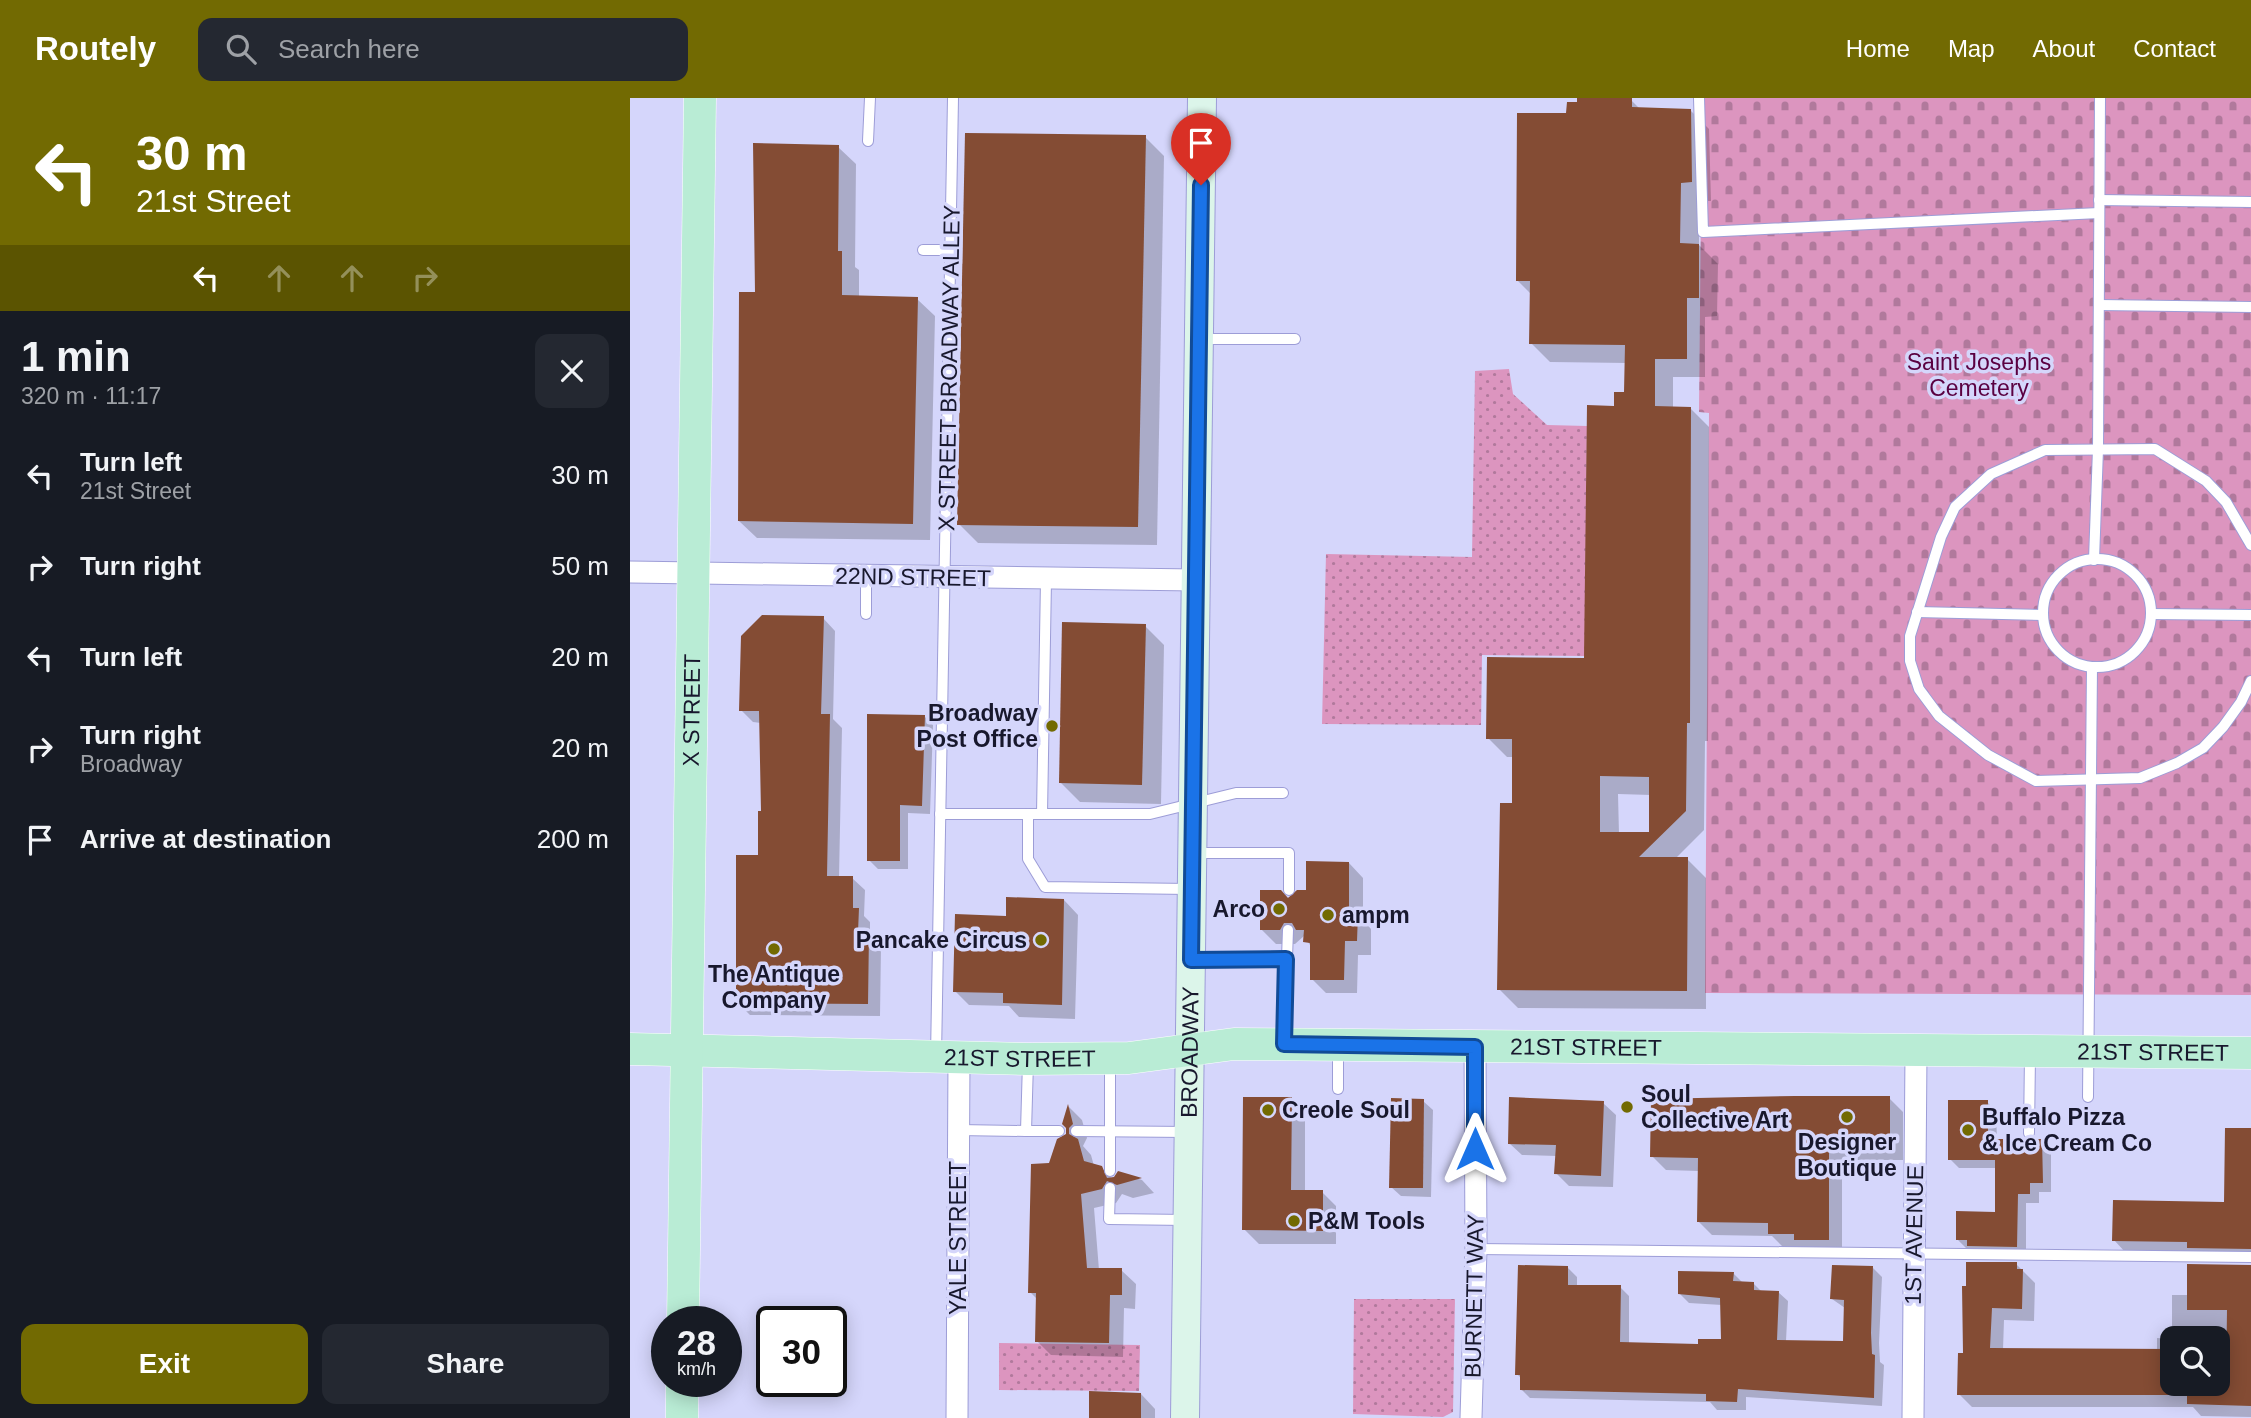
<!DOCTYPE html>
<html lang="en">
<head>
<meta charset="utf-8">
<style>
	:root { --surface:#171b24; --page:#242831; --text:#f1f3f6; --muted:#9ea1a6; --accent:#726a02 }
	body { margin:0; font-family:Helvetica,sans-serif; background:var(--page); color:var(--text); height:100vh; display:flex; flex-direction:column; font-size:26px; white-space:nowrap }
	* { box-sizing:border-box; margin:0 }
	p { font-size:23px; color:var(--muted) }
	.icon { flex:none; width:38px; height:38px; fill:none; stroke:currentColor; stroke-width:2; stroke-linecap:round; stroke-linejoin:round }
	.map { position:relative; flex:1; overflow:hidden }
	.sheet { display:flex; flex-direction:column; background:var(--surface); width:630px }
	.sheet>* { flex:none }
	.hud { background:#726a02; color:#fff; overflow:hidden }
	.fabs { position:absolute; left:1530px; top:1228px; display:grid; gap:14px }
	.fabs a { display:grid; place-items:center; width:70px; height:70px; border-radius:14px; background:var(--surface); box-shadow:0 4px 18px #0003; font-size:35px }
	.speed { position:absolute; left:21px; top:1208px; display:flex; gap:14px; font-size:35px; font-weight:700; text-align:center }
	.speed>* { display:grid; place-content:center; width:91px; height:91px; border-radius:50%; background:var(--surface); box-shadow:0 4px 18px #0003; line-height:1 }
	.speed small { font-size:18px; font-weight:400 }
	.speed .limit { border:4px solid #111; border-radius:10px; background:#fff; color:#111 }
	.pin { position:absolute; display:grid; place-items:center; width:60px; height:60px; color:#fff; margin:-72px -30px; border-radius:50% 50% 50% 0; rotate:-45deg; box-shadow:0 0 7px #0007 }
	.pin .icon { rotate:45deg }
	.me { position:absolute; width:77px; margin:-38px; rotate:0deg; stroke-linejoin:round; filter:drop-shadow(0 0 5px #0008) }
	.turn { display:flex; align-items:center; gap:24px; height:147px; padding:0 21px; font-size:32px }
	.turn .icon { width:91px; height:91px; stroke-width:2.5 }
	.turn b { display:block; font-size:49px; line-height:60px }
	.lanes { display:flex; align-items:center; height:66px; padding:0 21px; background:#0003; justify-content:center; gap:35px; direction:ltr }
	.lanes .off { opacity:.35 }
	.round { display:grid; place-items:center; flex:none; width:74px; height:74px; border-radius:14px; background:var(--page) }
	.head { display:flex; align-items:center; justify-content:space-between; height:119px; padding:0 21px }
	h1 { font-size:42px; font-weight:600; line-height:52px }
	.button { display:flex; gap:14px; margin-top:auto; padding:14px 21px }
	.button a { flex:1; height:80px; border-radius:14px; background:var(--accent); color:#fff; font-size:28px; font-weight:600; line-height:80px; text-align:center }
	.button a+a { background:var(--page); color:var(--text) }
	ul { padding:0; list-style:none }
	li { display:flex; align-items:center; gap:21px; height:91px; padding:0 21px }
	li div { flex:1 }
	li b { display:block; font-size:26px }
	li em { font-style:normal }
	header { display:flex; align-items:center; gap:42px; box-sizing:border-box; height:98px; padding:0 35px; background:var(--accent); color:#fff }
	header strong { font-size:33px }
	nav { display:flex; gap:38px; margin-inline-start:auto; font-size:24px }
	.search { width:490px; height:63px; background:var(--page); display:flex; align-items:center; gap:18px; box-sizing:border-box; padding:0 24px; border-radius:14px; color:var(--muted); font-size:26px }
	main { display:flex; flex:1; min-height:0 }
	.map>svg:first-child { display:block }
	.grass { fill:url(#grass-dots) }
	.cemetery { fill:url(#cemetery-stones) }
	.shadow { fill:#0003; fill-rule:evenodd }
	.building { fill:#844c34; fill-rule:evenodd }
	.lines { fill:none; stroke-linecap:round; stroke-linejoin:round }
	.service-casing { stroke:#9d9dd7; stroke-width:12 }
	.minor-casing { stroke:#9d9dd7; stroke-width:23 }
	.secondary-casing { stroke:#9d9dd7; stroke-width:30 }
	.primary-casing { stroke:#fff; stroke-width:33 }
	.service { stroke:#fff; stroke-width:10 }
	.minor { stroke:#fff; stroke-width:21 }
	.secondary { stroke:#dcf5ea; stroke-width:28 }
	.primary { stroke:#b9ecd5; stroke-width:32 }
	.route-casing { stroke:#114b97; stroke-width:18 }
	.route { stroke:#1a73e8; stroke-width:12 }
	.poi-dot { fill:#726a02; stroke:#d5d6fb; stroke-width:2.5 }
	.labels { text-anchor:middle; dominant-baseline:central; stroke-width:7; stroke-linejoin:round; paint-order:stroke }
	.park-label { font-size:23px; fill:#5a0041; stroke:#d5d6fb }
	.street-label { font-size:23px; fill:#18182d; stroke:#d5d6fb }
	.poi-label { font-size:23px; font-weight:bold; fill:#18182d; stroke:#d5d6fb; text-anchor:start }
</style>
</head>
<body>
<header>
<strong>Routely</strong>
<div class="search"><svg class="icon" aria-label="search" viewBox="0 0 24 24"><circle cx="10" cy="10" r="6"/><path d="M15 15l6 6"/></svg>Search here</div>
<nav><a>Home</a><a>Map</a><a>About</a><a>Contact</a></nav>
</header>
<main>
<section class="sheet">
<div class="hud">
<div class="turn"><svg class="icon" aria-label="left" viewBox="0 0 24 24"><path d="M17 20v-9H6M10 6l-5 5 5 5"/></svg><div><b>30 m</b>21st Street</div></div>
<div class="lanes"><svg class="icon" aria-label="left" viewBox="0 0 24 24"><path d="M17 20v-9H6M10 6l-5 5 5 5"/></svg><svg class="icon off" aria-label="ahead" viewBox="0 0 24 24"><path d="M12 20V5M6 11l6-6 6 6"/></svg><svg class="icon off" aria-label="ahead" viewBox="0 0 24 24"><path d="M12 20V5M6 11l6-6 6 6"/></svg><svg class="icon off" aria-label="right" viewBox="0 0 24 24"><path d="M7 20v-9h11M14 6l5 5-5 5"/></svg></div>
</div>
<div class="head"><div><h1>1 min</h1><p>320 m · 11:17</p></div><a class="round"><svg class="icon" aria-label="close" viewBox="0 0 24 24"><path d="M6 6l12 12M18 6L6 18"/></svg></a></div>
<ul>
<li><svg class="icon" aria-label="left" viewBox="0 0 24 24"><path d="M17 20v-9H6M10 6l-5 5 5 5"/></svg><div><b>Turn left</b><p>21st Street</p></div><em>30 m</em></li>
<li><svg class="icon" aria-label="right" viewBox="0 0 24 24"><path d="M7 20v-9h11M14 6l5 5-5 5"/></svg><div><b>Turn right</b></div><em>50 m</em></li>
<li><svg class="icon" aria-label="left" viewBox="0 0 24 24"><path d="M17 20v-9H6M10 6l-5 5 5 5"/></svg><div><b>Turn left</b></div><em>20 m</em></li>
<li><svg class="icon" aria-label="right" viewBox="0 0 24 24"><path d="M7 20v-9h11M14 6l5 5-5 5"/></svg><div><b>Turn right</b><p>Broadway</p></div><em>20 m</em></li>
<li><svg class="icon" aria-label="arrive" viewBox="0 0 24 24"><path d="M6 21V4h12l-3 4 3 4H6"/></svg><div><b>Arrive at destination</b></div><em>200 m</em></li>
</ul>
<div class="button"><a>Exit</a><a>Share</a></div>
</section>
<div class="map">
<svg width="1621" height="1320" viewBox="0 0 1621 1320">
	<defs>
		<pattern id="grass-dots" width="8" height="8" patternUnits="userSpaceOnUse" patternTransform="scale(1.75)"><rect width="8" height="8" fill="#dc95bf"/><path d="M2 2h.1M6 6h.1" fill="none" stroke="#b1799c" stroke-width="1.8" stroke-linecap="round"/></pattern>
		<pattern id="cemetery-stones" width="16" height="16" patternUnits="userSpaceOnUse" patternTransform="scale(1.75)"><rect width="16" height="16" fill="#dc95bf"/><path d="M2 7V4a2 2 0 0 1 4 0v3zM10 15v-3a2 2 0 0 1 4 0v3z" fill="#b1799c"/></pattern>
	</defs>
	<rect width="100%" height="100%" fill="#d5d6fb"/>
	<g class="grass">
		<path d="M879,271L883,296L917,327L957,328L955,558L852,557L851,627L692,626L696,456L842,459L845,273Z"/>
		<path d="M724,1201H825L823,1314L813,1319L723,1316Z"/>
		<path d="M369,1245L510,1247L509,1293L369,1292Z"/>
	</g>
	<path class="cemetery" d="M1072,0H1621V897L1075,895L1079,315L1069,314Z"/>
	<g class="shadow">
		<path d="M1001,2L1010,11L1060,12L1079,31L1081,103H1069V147L1088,166L1087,218L1075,219V279H1043V310H1060L1079,329L1078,643H1075L1074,732L1045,761H1057L1076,780V911L888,910L869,891L884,707V659H877L858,640L956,562L986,310L996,296L997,265L920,264L901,245V196L887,182L938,17ZM988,696L1021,697V736H989Z"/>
		<path d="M515,39L534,58L527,447L348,445L329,426Z"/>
		<path d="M208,49L226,66L225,169L229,172V199L287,201L305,218L300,442L127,440L109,423L127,196Z"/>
		<path d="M193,520L205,533L203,621L212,630L209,780H222L235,792L234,818L240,824V838L251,848L250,918L120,917L107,904L129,759L133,715L131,625L123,624L111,612Z"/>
		<path d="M515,528L534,547L531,706L450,704L431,685Z"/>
		<path d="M295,619L303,627L300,716L278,715V771H248L239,762Z"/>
		<path d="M719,765L733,780V822L741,831V857H728L727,895H696L682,881V850L674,838L665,846H646L631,831L657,800L677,794Z"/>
		<path d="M434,802L448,817L445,921L389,919L379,908L339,907L325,893L377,819Z"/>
		<path d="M1259,1000L1273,1014V1062H1212V1155H1180L1174,1149H1153L1142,1138L1082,1137L1068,1123L1069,1073L1036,1072L1022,1058Z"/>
		<path d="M661,1001L675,1015V1094H692L706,1108V1146H629L614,1131Z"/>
		<path d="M793,1003L803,1012L801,1099L771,1098L761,1089Z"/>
		<path d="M1357,1004L1366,1013L1367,1043H1412L1421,1052V1094H1409V1105H1396V1157L1337,1151L1328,1142L1367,1116V1070H1329L1320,1061Z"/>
		<path d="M973,1005L986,1017L983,1089L939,1088L926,1075L927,1058L892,1057L879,1045Z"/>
		<path d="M439,1009L452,1022L457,1040L453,1048L461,1057L464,1068L483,1081L489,1075L512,1082L524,1095L503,1100L492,1096L486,1105L464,1110L469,1172H491L506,1186L505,1211L494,1210L493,1259L421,1257L407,1243L408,1202L400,1194L420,1067L438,1037Z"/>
		<path d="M1621,1032V1163L1496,1155L1484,1142L1596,1105Z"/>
		<path d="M1386,1166L1405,1185L1404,1223L1374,1222L1373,1252H1527V1240L1542,1241V1197H1558L1621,1169V1319L1571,1318L1563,1309H1342L1329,1296L1334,1257ZM1542,1241H1587V1286H1542Z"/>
		<path d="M938,1170L947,1179V1189H990L999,1198V1246L1070,1248L1092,1243V1207L1059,1205L1050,1196L1103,1175L1113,1185H1123L1132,1194H1148L1158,1203L1156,1243L1214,1244L1215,1210L1202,1201L1243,1170L1252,1179L1249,1245L1250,1264L1254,1267L1252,1308L1116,1299V1312H1087L1080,1304L900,1300L891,1291L892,1281L887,1276Z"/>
		<path d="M511,1296L525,1311V1320H461Z"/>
	</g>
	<g class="building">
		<path d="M947,0H1002V9L1061,11L1062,84L1051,85L1050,145L1069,146V200H1057V261H1025V308L1061,309L1060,625H1057L1056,713L1009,759H1058L1057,893L867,892L870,705H882V641H856L857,559L954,560L957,307L984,308V294H994L995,247L899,246L900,183H886L887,15H936L937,4H947ZM970,678L1019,679V734H970Z"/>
		<path d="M335,35L516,37L508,429L327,427Z"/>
		<path d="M123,45L209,47L208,153H212V197L288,199L283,426L108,423L109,194H125Z"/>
		<path d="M132,517L194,518L191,616H200L197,778H223V810H229L228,834H239L238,906L106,905V757H128V713H131L129,613H109L111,538Z"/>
		<path d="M432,524L516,526L512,687L429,685Z"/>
		<path d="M237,616L295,617L292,708L270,707V763H237Z"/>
		<path d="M676,763L719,764V815H728L727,843H715L714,882H680V845L673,844L674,832H666L662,825H654L650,832H630V792H651L658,800L667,792H676Z"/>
		<path d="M376,799L434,801L432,907L373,905V895L323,894L325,816L376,818Z"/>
		<path d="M1165,998H1260V1049H1199V1142H1164V1136H1138V1125L1067,1124L1068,1060L1020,1059L1021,1001Z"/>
		<path d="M613,999H662L661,1092H693V1133L612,1132Z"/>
		<path d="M879,999L974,1003L971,1078L924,1076L926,1047L878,1046Z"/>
		<path d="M761,1000L794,1001L793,1090H759Z"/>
		<path d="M1318,1002H1358V1041H1412L1413,1085H1400V1096H1388L1387,1149L1337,1148V1142H1326V1113L1365,1114V1062H1318Z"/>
		<path d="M438,1006L443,1026L439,1030V1036L448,1041L454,1063L472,1068L477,1080L484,1079L488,1073L512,1080L487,1087L477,1083L472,1091L451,1096L457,1170H492V1197H480L479,1245L405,1244L406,1195H398L401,1066L419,1065L427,1041L436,1036V1030L432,1026Z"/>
		<path d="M1595,1030H1621V1151L1557,1150V1144L1482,1143L1483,1102L1594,1104Z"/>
		<path d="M1336,1164H1387V1171H1393L1392,1211L1362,1210L1360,1250L1542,1251V1297H1327L1328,1255H1333L1332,1188H1336Z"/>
		<path d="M1557,1166L1621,1167V1308L1557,1306V1286H1596L1597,1212H1557Z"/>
		<path d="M888,1167L938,1168V1187H991L990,1244L1068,1246V1241H1091L1090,1200L1048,1196V1173L1104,1174L1103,1183L1124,1184V1192L1149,1193L1147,1242L1213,1243L1214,1202L1200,1201L1202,1167L1243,1168L1241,1235L1242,1256L1245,1257L1244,1300L1108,1291L1107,1304L1076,1303V1296L890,1292V1277H885Z"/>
		<path d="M459,1293L511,1295V1320H459Z"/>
	</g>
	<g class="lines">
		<g class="service-casing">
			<g id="service">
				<path d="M1069,0L1073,134L1469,115"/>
				<path d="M238,43L240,0"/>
				<path d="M1469,102L1621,104"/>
				<path d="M293,152H320"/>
				<path d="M1469,207L1621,209"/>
				<path d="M570,241H665"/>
				<path d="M1621,447L1596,404L1576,383L1525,351L1415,352L1361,376L1325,409L1311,439L1280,538V563L1289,591L1309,618L1358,657L1406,683L1510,680L1547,665L1573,650L1593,629L1611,604L1621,583"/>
				<circle cx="1467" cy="515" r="54"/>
				<path d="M1464,462L1468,351L1470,0"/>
				<path d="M1287,514L1413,517"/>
				<path d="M236,516V478"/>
				<path d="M1521,516L1621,517"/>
				<path d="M310,716H520L606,695H653"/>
				<path d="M398,716V761L415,789L559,791"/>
				<path d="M412,716L416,482"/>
				<path d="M564,755H659V792"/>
				<path d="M561,862L656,861"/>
				<path d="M654,944L658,832"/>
				<path d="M306,958L323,0"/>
				<path d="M398,964L396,1033H429"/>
				<path d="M708,991V951"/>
				<path d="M1458,999L1462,569"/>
				<path d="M328,1032L396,1033"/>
				<path d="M446,1033L558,1034"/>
				<path d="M1399,1035L1400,957"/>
				<path d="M480,1073V963"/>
				<path d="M480,1090L479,1121L557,1122"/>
				<path d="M846,1151L1621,1159"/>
			</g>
		</g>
		<g class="minor-casing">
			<g id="minor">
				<path d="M0,474L565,482"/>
				<path d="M327,1320L329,961"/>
				<path d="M841,1320L846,1151L845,949"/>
				<path d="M1283,1320L1286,955"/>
			</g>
		</g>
		<g class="secondary-casing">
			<g id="secondary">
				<path id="s1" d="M555,1320L572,0"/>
			</g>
		</g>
		<g class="primary-casing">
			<g id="primary">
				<path id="s2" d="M0,951L398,961L499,960L604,946L1621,955"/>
				<path id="s3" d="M53,1223L70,0"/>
				<path d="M52,1320V1283"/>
			</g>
		</g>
		<use href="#service" class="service"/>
		<use href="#minor" class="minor"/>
		<use href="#secondary" class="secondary"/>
		<use href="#primary" class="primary"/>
	</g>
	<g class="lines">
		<g class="route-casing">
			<path id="route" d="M571,87L561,862L656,861L654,946L845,949V1051"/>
		</g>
		<use href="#route" class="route"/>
	</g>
	<g class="poi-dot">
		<circle cx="422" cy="628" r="7"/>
		<circle cx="649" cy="811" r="7"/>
		<circle cx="698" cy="817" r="7"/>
		<circle cx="411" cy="842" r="7"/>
		<circle cx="144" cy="851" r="7"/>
		<circle cx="997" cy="1009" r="7"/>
		<circle cx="638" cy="1012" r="7"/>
		<circle cx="1217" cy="1019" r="7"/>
		<circle cx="1338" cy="1032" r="7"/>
		<circle cx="664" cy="1123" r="7"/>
	</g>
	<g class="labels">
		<g class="park-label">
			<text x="1349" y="264">Saint Josephs<tspan x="1349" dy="26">Cemetery</tspan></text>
		</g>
		<g class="street-label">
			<text transform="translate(319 270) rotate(-89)">X STREET BROADWAY ALLEY</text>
			<text transform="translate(283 479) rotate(1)">22ND STREET</text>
			<text stroke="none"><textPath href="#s3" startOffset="611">X STREET</textPath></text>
			<text stroke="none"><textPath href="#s2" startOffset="957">21ST STREET</textPath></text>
			<text stroke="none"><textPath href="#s1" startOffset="366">BROADWAY</textPath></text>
			<text stroke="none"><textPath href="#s2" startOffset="1524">21ST STREET</textPath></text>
			<text stroke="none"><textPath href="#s2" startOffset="390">21ST STREET</textPath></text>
			<text transform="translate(1284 1137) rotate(-89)">1ST AVENUE</text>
			<text transform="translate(328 1140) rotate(-90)">YALE STREET</text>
			<text transform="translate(844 1198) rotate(-89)">BURNETT WAY</text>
		</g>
		<g class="poi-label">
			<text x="408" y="615" text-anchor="end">Broadway<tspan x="408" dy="26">Post Office</tspan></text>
			<text x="635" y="811" text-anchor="end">Arco</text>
			<text x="712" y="817">ampm</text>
			<text x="397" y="842" text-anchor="end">Pancake Circus</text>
			<text x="144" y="876" text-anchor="middle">The Antique<tspan x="144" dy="26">Company</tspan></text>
			<text x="1011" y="996">Soul<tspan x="1011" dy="26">Collective Art</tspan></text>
			<text x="652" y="1012">Creole Soul</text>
			<text x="1352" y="1019">Buffalo Pizza<tspan x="1352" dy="26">&amp; Ice Cream Co</tspan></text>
			<text x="1217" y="1044" text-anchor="middle">Designer<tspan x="1217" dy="26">Boutique</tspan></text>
			<text x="678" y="1123">P&amp;M Tools</text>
		</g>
	</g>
</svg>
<div class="fabs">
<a><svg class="icon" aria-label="search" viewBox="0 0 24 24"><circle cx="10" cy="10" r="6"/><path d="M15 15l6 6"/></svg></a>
</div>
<div class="speed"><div>28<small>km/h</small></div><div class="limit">30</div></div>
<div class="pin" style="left:571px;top:87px;background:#d93025"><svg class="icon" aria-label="arrive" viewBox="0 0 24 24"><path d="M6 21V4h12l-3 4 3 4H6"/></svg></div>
<svg class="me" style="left:845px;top:1051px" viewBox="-20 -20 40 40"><path d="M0-17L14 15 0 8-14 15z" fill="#1a73e8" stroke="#fff" stroke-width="4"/></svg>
</div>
</main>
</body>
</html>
